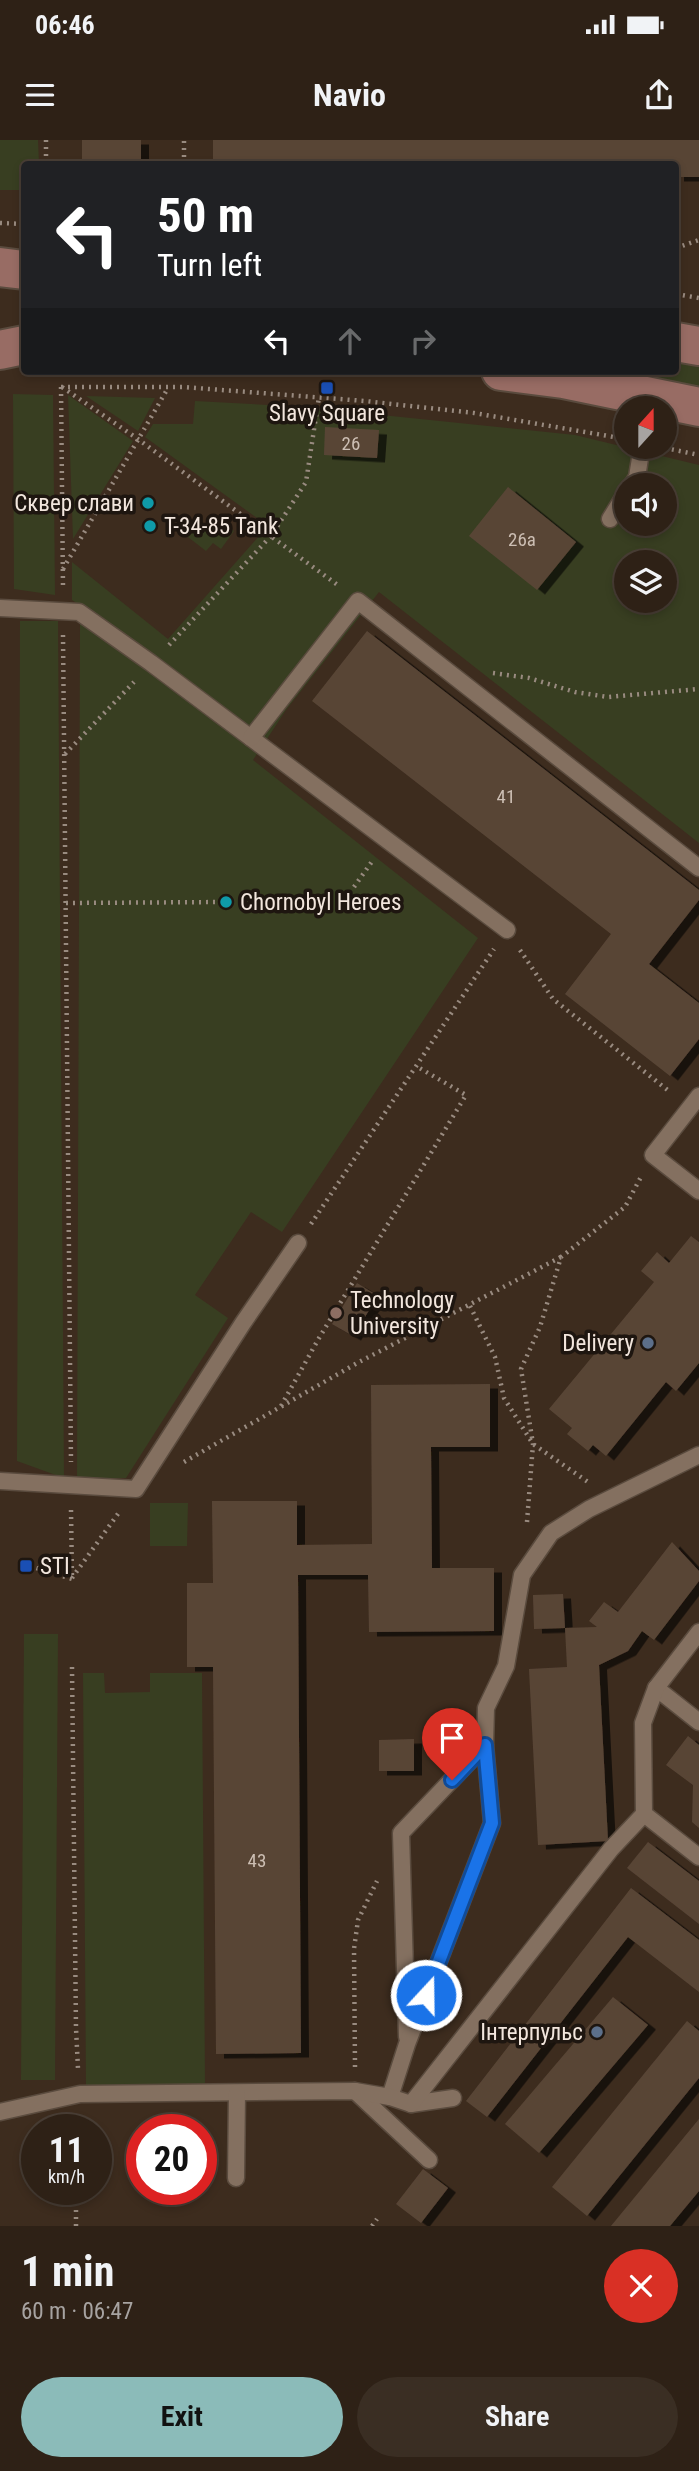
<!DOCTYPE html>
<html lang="en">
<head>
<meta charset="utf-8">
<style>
	:root { --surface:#2e2116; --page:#3a2e23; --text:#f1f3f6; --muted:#a7a3a1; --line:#493e35; --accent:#8bbbb9 }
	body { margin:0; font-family:"Roboto Condensed",sans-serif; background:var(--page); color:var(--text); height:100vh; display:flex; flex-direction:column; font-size:26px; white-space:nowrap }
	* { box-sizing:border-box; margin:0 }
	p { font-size:23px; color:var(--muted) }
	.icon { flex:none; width:38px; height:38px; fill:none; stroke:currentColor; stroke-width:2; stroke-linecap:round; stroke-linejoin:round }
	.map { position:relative; height:2086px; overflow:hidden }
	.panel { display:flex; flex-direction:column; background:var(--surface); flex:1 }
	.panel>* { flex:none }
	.banner { position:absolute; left:21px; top:21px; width:658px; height:214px; border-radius:7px; box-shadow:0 4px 10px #0003,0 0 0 2px var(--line); background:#202124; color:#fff; overflow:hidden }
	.needle { width:46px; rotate:21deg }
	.controls { position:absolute; left:614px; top:256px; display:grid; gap:14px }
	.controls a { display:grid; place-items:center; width:63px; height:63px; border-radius:50%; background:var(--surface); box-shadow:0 4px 10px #0003,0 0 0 2px var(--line); font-size:35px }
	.speed { position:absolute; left:21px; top:1974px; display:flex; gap:14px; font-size:35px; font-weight:700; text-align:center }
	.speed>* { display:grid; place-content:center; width:91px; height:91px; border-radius:50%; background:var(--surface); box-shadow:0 4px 10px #0003,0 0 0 2px var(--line); line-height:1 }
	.speed small { font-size:18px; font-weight:400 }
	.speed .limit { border:10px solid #d22; background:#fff; color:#111 }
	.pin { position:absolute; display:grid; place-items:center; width:60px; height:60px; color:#fff; margin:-72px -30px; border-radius:50% 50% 50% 0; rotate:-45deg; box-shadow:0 0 7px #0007 }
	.pin .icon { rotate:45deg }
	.me { position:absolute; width:77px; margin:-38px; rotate:21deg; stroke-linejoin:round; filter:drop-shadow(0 0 5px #0008) }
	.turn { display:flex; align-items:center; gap:24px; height:147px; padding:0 21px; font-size:32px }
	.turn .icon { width:91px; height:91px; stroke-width:2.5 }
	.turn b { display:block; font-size:49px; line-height:60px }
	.lanes { display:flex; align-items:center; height:66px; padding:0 21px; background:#0003; justify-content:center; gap:35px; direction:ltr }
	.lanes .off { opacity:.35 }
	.round { display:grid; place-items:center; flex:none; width:74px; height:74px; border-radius:37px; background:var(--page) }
	.head { display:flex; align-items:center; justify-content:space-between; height:119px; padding:0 21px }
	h1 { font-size:42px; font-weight:700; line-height:52px }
	.cta { display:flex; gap:14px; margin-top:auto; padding:14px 21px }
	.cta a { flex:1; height:80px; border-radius:42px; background:var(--accent); color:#111; font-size:28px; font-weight:700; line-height:80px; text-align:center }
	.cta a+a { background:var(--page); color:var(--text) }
	.status { display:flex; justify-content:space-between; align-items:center; height:49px; padding:0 35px; background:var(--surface); direction:ltr }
	.status svg { height:19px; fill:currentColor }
	header { display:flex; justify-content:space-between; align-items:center; height:91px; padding:0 21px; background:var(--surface); font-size:32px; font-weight:700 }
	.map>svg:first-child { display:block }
	.green { fill:#383e21; fill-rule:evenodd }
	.building { fill:#584536; filter:url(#shadow) }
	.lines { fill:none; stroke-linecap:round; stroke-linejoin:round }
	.service-casing { stroke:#5a4b3e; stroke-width:19 }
	.secondary-casing { stroke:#5a4b3e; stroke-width:42 }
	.path { stroke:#998b80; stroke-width:4.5; stroke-dasharray:2 5; stroke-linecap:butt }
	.service { stroke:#847060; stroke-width:16 }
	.secondary { stroke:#986c64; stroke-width:38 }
	.route-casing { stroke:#114b97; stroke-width:18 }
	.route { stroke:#1a73e8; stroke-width:12 }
	.transit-dot { fill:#1a4fb4; stroke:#1e1610; stroke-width:2.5 }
	.culture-dot { fill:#0f9aa8; stroke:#1e1610; stroke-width:2.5 }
	.education-dot { fill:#8d6e63; stroke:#1e1610; stroke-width:2.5 }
	.service-dot { fill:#5c6f8a; stroke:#1e1610; stroke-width:2.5 }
	.labels { text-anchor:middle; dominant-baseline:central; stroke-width:7; stroke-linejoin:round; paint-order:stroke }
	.number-label { font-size:19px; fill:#ccbeb3 }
	.poi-label { font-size:23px; fill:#f2e6dd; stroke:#1e1610; text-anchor:start }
</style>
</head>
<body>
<div class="status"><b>06:46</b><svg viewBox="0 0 49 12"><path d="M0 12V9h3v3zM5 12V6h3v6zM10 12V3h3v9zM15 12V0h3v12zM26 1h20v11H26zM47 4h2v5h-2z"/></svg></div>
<header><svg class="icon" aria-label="menu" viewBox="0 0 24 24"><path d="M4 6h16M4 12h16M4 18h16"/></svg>Navio<svg class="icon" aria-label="share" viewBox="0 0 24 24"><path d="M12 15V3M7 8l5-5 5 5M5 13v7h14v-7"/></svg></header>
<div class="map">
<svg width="699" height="2086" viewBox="0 0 699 2086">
	<defs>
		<filter id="shadow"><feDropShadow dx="8" dy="4.5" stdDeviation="0" flood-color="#0009"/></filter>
	</defs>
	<rect width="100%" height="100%" fill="#3d2c1e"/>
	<g class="green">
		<path d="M0,0H38L39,24H24V50H0Z"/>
		<path d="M676,223L699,227V247L627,231H676Z"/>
		<path d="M13,254L53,255L55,455L14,449Z"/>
		<path d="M68,255L133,301L73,399Z"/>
		<path d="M86,256L155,258L138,291Z"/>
		<path d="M195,261L304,267L575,295L699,325V703L379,452L286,570L253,620L478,798L282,1092L251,1072L195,1155L228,1178L126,1338L77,1339L80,483L142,527L154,514L72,460V422L168,499L268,386L145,297L153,284H193ZM626,345H665V383H626ZM626,422H665V460H626Z"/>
		<path d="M218,378L234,391L221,409L213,403L206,411L188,397L199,383L209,390Z"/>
		<path d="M20,481H58L64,1338L17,1321Z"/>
		<path d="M150,1363H188L187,1406H150Z"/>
		<path d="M24,1494H58L55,1940H21Z"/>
		<path d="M83,1533H104L105,1553L150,1552V1533H202L205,1945L86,1947Z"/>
	</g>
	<g class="building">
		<rect x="82" y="0" width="59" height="24"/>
		<path d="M213,0H699V37H676V24H213Z"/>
		<path d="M325,287L379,290L377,318L324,315Z"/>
		<path d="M508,347L576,402L537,450L469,396Z"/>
		<path d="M367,491L699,750V760L649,824L699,863V899L670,936L565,854L611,794L312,561Z"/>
		<path d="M691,1096L699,1102V1223L676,1251L666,1242L606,1316L593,1305L588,1311L567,1294L572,1288L549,1269L654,1142L641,1131L657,1112L669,1123Z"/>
		<path d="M357,1143L378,1156L353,1196L332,1184Z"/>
		<path d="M490,1244V1307H431L432,1428H494V1491L369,1492L368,1435H298L301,1913L216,1914L213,1527H187V1443H213L212,1361H297V1405L372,1404L371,1245Z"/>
		<path d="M672,1402L699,1431V1441L654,1500L642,1491L628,1511L599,1525L608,1701L538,1705L529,1529L567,1527L565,1488L597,1487L589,1481L604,1462L618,1472Z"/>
		<path d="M563,1454L565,1488L534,1489L533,1455Z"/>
		<path d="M688,1596L699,1605V1688L692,1682L693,1645L666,1625Z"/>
		<path d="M414,1599V1631H379V1600Z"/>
		<path d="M648,1702L699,1741V1784L627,1728Z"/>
		<path d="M631,1748L699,1800V1852L628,1797L487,1977L466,1961Z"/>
		<path d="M613,1857L648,1885L539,2013L505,1984Z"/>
		<path d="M687,1881L699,1891V1938L587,2076L552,2047Z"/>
		<path d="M699,1979V2051L670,2086H611Z"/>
		<path d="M423,2029L448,2048L421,2083L396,2064Z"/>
	</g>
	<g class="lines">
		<g class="service-casing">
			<g id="service">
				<path d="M632,345L637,337L642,306"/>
				<path d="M610,379L626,353"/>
				<path d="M0,468L79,472L151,523L507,790"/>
				<path d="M251,598L358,461L699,728"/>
				<path d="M699,956L653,1015L699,1051"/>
				<path d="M0,1341L136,1349L243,1183L298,1103"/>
				<path d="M656,1548L699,1582"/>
				<path d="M644,1674L699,1717"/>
				<path d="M407,1897L401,1693L485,1605"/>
				<path d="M355,1951L429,2020"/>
				<path d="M390,1957L407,1904L492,1683L485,1605L486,1568L506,1526L522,1435L551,1393L589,1369L699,1315"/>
				<path d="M411,1964L453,1958"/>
				<path d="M0,1972L80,1954L355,1951L390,1957L411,1964L611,1709L644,1674L643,1583L656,1548L699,1492"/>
				<path d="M236,2038L237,1953"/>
			</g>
		</g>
		<g class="secondary-casing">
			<g id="secondary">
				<path d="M0,127L24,130"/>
				<path d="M676,202L699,206"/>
				<path d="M0,210L24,205"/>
				<path d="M501,231L563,239L699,267"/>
			</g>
		</g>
		<g class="path">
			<path d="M46,0V24"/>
			<path d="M184,24V0"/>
			<path d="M0,83L24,84"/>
			<path d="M676,108L699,100"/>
			<path d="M676,154L699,158"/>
			<path d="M61,247L63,447"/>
			<path d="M61,247H183L365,261L474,273L620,298"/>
			<path d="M62,247L135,297L339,446"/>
			<path d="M665,308L699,315"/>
			<path d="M63,429L168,248"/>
			<path d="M63,495L71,1322"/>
			<path d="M169,505L271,396L306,342L319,257"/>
			<path d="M493,533L529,538L575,552L608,557L699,549"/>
			<path d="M65,614L134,542"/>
			<path d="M354,747L373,720"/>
			<path d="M66,763L226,762"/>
			<path d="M520,810L553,859L670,952"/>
			<path d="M311,1084L494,809"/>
			<path d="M470,1166L495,1217L504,1258L533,1304L588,1342"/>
			<path d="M281,1266L319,1198L466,955L416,926"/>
			<path d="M184,1322L359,1222L561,1117"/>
			<path d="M71,1370L72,1439"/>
			<path d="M527,1382L533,1304L521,1229L540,1187L561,1117L625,1067L642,1035"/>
			<path d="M23,1424L72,1439"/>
			<path d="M72,1438L120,1371"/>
			<path d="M72,1527L76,1888L78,1929"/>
			<path d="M355,1927L354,1809L358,1780L377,1741"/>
			<path d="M78,1990V1980"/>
			<path d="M76,2086V2049"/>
			<path d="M372,2086L377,2079"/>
		</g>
		<use href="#service" class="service"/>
		<use href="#secondary" class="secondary"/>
	</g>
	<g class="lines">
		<g class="route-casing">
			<path id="route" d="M426,1855L492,1683L485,1605L452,1640"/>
		</g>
		<use href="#route" class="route"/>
	</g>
	<g class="transit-dot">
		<rect x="320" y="241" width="14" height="14" rx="3.5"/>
		<rect x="19" y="1419" width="14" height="14" rx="3.5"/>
	</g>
	<g class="culture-dot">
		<circle cx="148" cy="363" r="7"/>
		<circle cx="150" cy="386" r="7"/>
		<circle cx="226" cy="762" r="7"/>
	</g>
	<circle class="education-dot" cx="336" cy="1173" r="7"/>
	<g class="service-dot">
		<circle cx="648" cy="1203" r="7"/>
		<circle cx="597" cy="1892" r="7"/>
	</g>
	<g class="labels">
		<g class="number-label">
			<text x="351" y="303">26</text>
			<text x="522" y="399">26а</text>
			<text x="506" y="656">41</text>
			<text x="257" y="1720">43</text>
		</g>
		<g class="poi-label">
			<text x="327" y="273" text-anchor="middle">Slavy Square</text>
			<text x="134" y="363" text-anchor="end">Сквер слави</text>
			<text x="164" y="386">T-34-85 Tank</text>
			<text x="240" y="762">Chornobyl Heroes</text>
			<text x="350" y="1160">Technology<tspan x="350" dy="26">University</tspan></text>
			<text x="634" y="1203" text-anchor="end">Delivery</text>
			<text x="40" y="1426">STI</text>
			<text x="583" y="1892" text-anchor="end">Інтерпульс</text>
		</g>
	</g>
</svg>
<div class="controls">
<a><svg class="needle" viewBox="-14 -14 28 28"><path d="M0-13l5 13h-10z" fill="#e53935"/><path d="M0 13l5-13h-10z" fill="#a7a3a1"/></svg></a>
<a><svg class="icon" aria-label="sound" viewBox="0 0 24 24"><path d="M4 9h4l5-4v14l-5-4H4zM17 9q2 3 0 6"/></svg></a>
<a><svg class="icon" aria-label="layers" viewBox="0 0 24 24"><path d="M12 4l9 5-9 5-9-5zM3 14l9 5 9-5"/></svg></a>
</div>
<div class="speed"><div>11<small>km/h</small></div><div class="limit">20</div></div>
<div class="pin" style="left:452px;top:1640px;background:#d93025"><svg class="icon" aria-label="arrive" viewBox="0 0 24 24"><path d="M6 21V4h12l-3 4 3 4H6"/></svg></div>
<svg class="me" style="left:426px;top:1855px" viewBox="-20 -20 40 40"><circle r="17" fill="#1a73e8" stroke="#fff" stroke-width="3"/><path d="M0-11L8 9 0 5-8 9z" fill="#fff"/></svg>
<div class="banner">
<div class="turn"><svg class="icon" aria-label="left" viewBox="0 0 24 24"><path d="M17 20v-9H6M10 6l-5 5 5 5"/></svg><div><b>50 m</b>Turn left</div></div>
<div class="lanes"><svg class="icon" aria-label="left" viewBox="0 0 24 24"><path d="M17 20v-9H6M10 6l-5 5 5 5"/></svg><svg class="icon off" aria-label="ahead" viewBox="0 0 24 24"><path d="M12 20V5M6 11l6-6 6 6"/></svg><svg class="icon off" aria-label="right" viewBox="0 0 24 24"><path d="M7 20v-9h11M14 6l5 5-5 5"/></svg></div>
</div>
</div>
<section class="panel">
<div class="head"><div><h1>1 min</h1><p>60 m · 06:47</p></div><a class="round" style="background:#d93025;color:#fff"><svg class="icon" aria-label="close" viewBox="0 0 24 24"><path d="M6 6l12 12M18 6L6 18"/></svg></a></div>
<div class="cta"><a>Exit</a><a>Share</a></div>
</section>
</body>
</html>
